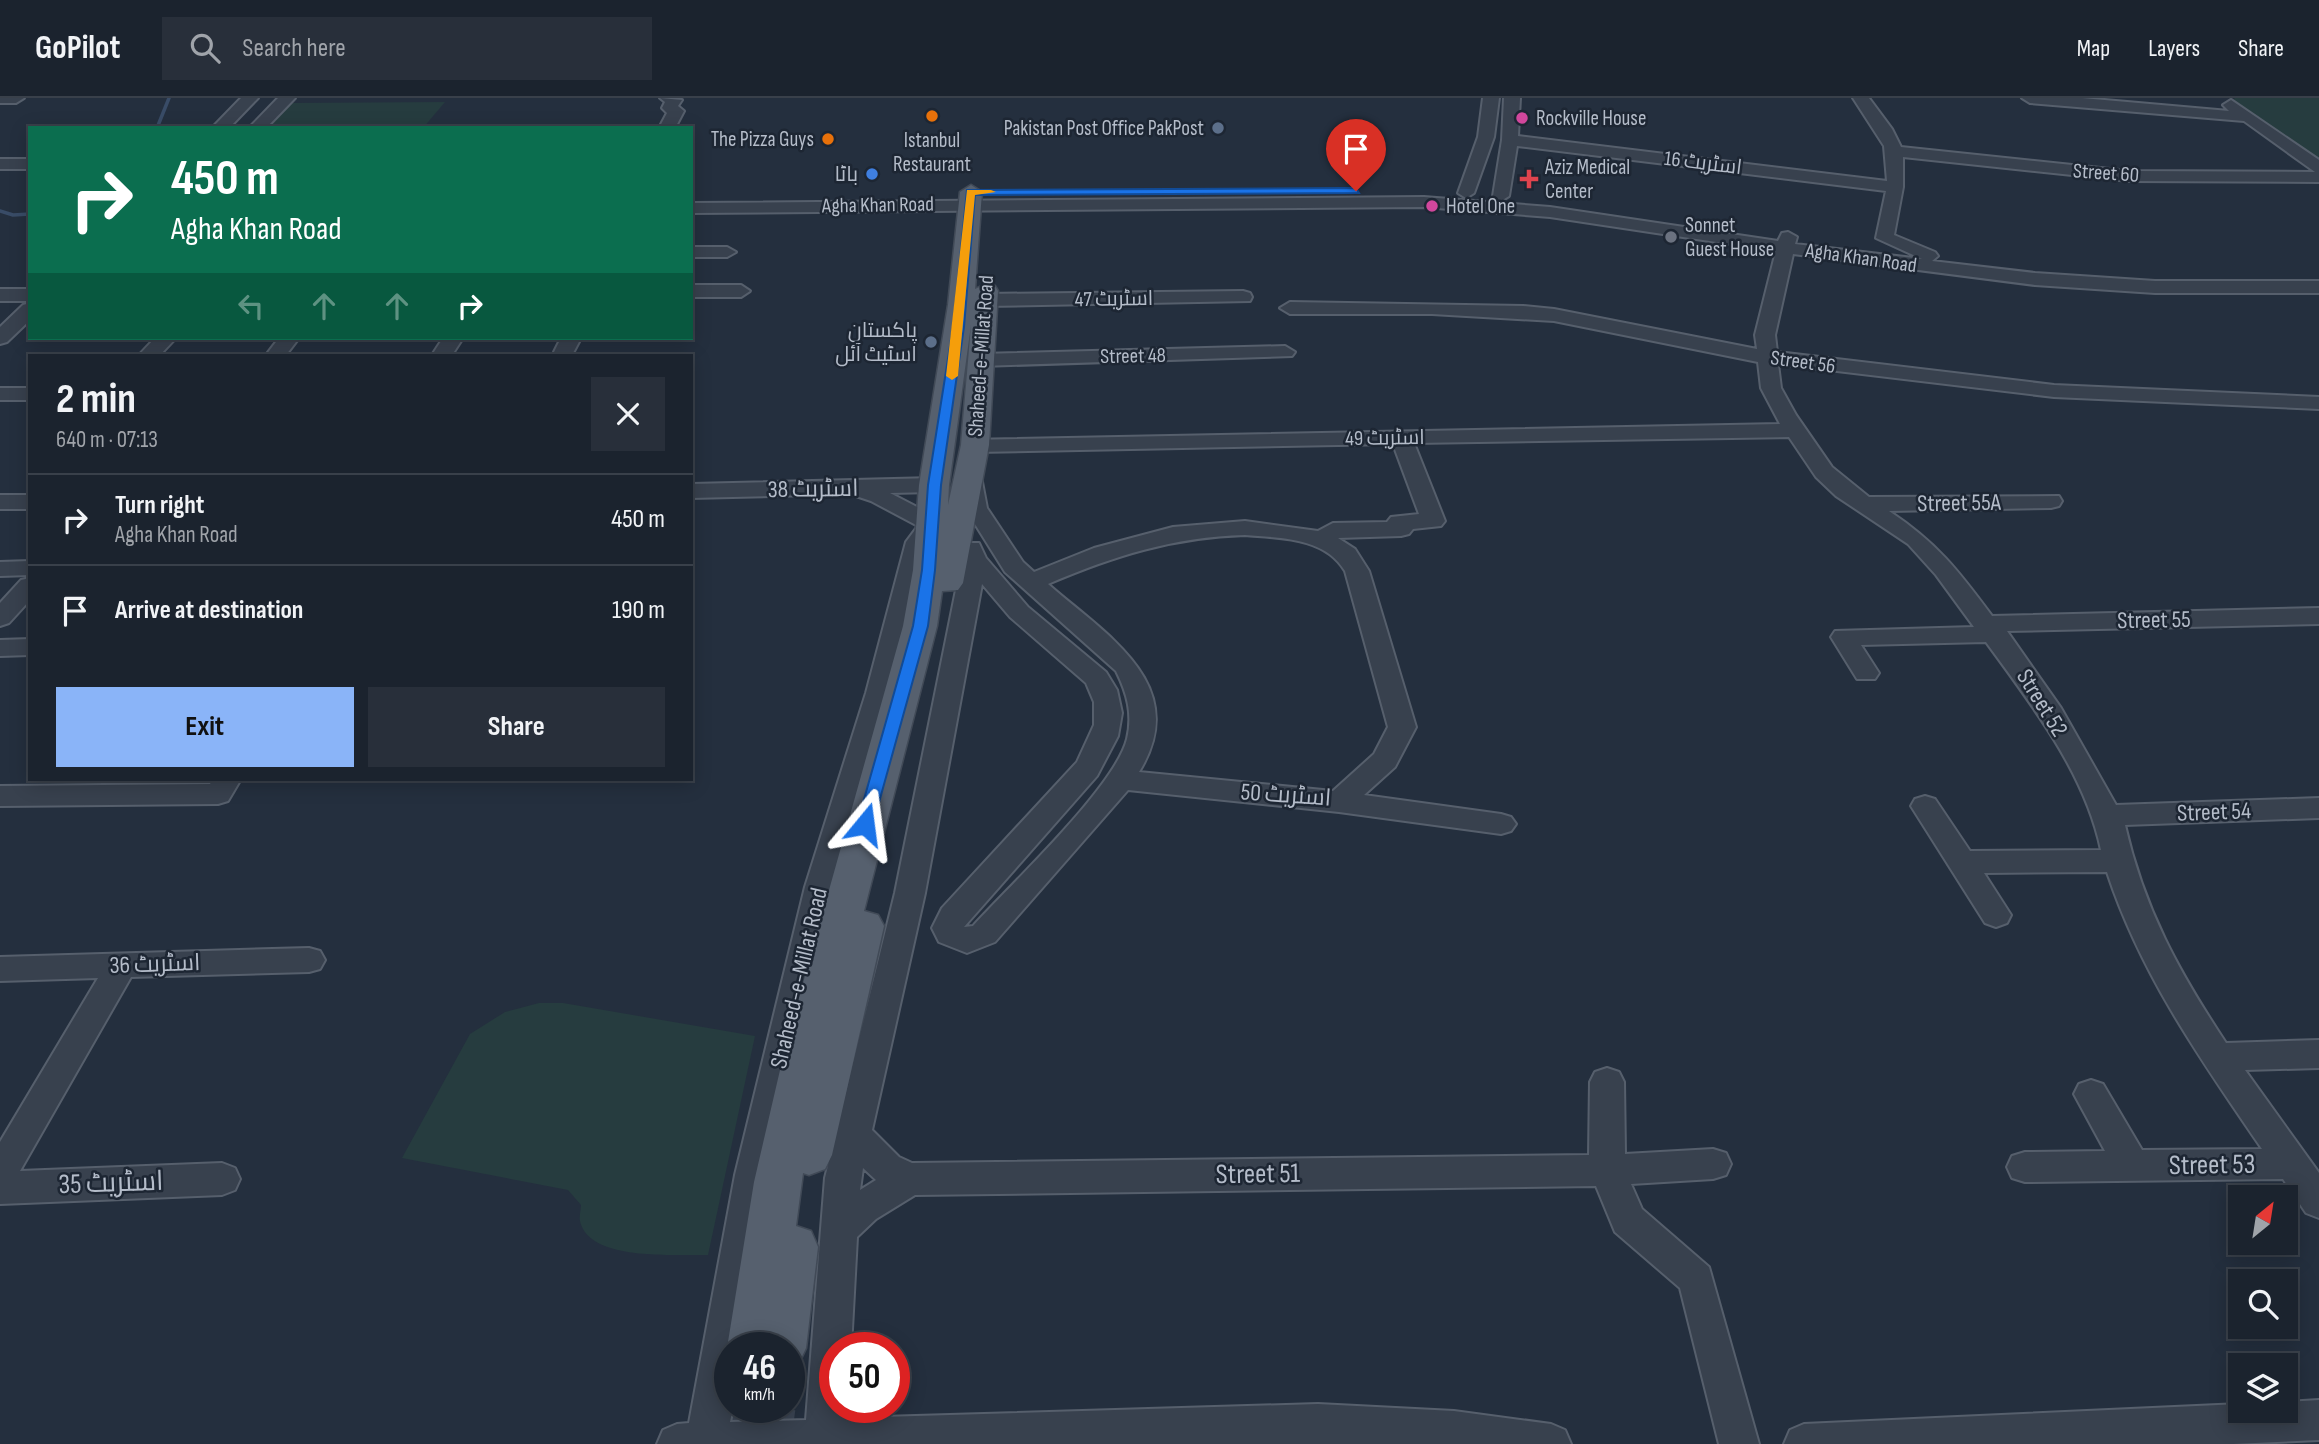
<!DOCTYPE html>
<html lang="en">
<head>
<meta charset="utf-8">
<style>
	:root { --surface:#1b232e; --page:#282f3a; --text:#f1f3f6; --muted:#a0a4aa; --line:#39404a; --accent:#8ab4f8 }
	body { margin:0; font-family:"Sofia Sans Condensed",Cairo,sans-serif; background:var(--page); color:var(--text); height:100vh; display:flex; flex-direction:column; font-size:26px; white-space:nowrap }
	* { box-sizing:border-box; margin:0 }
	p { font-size:23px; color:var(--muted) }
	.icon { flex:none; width:38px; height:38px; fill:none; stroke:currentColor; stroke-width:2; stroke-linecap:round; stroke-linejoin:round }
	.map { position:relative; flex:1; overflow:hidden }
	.details { position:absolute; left:28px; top:256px; width:665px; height:427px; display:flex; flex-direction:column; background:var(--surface); border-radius:0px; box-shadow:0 4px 18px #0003,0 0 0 2px var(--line) }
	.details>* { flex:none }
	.guide { position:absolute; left:28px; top:28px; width:665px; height:214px; border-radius:0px; box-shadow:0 4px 18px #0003,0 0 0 2px var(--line); background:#0b6e4f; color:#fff; overflow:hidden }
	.needle { width:46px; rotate:30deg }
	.controls { position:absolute; left:2228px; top:1087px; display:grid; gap:14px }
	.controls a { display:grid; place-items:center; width:70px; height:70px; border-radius:0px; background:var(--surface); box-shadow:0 4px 18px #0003,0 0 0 2px var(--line); font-size:35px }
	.speed { position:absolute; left:714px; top:1234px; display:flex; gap:14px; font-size:35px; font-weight:700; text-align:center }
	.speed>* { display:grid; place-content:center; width:91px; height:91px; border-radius:50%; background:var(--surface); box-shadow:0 4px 18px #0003,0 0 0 2px var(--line); line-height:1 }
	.speed small { font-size:18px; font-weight:400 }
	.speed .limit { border:10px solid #d22; background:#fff; color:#111 }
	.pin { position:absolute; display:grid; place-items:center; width:60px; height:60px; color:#fff; margin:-72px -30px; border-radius:50% 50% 50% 0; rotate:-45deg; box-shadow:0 0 7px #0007 }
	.pin .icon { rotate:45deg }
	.me { position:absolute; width:77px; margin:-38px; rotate:16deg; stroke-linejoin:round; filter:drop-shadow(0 0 5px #0008) }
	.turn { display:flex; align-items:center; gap:24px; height:147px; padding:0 28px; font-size:32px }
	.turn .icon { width:91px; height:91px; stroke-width:2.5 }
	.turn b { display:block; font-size:49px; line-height:60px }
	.lanes { display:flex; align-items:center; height:66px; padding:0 28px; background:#0003; justify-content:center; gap:35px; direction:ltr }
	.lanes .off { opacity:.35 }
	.round { display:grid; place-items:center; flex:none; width:74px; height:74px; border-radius:0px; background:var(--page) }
	.overview { display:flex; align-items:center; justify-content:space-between; height:119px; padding:0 28px }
	h1 { font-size:42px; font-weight:700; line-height:52px }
	.primary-button { display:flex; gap:14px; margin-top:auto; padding:14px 28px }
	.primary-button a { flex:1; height:80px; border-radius:0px; background:var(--accent); color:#111; font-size:28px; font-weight:700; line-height:80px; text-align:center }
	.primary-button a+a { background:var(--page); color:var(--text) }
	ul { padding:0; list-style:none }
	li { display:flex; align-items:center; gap:21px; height:91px; padding:0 28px; border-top:2px solid var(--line) }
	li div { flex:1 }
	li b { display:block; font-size:26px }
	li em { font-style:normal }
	header { display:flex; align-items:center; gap:42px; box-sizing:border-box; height:98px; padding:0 35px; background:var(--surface); border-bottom:2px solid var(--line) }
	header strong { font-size:33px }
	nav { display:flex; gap:38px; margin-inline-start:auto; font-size:24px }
	.search { width:490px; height:63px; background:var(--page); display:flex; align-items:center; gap:18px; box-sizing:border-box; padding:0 24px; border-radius:0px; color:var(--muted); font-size:26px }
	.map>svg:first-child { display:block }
	.green { fill:#263c3f }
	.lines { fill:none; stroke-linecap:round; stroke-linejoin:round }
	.stream { stroke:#394c67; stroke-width:3.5 }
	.major-tunnel { stroke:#3a4453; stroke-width:47; stroke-dasharray:47 24; stroke-linecap:butt }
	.minor-casing { stroke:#565f6c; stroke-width:4 }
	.major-casing { stroke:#414a57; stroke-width:3 }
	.minor { fill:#38414e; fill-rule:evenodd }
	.major { fill:#56606e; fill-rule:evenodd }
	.route { fill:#1a73e8; stroke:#114b97; stroke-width:2 }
	.slow { fill:#f59e0b }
	.food-dot { fill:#e8710a; stroke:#1d2633; stroke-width:2.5 }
	.hotel-dot { fill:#d1479c; stroke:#1d2633; stroke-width:2.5 }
	.service-dot { fill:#5c6f8a; stroke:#1d2633; stroke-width:2.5 }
	.shop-dot { fill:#3f7fe0; stroke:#1d2633; stroke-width:2.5 }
	.health-dot { fill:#e0444e; stroke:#1d2633; stroke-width:2.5 }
	.worship-dot { fill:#6b7280; stroke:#1d2633; stroke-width:2.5 }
	.labels { text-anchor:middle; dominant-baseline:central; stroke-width:5; stroke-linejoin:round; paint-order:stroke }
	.far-poi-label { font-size:21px; fill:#b4bcc9; stroke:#1d2633; text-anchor:start }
	.far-street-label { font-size:21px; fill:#b4bcc9; stroke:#1d2633 }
	.street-label { font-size:24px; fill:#b4bcc9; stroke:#1d2633 }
	.near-street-label { font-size:28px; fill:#b4bcc9; stroke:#1d2633 }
</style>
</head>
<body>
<header>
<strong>GoPilot</strong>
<div class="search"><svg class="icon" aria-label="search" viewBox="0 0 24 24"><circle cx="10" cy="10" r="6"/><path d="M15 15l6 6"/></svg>Search here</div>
<nav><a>Map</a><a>Layers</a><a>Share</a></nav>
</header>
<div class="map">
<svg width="2319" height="1346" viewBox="0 0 2319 1346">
	<rect width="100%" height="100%" fill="#242f3e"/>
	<g class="green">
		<path d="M2235,0H2319V67L2232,4Z"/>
		<path d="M445,4L423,30H266L290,5Z"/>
		<path d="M539,905H563L755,938L708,1157C676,1156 589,1164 580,1123C579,1119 581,1111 581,1107L568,1092L402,1060L470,936L505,914Z"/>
	</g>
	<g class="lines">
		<g class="stream">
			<path d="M157,30L169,0"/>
			<path d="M0,113L13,117L30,116"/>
		</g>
		<g class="major-tunnel">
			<path d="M737,1346L744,1309"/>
			<path d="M767,1346L772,1309"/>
		</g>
		<g class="minor-casing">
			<g id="minor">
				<path d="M0,0H24L16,5H0Z"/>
				<path d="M241,0H258L229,30H212Z"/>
				<path d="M278,0H295L266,30H249Z"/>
				<path d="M660,0L682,2L678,8L684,13L675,30H659L667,15L662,10L665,4Z"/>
				<path d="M1483,0H1499L1494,39L1474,95L1466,100L1458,95L1478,39Z"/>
				<path d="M1504,0H1520L1518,38L1887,83L1884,48L1853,0H1869L1892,31L1901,49L2129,73L2315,74L2244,23L2030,5L2022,0H2082L2229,13L2223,7L2231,2L2319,62V84L2129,83L1903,59V89L1894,137L1935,154L1938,158L1932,163L2035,175L2155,183H2319V195H2155L2035,187L1793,156L1775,237L1777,254L2054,287L2319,299V311L2054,299L1778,266L1781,290L1796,317L1832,369L1869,399L2059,398L2062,403L2059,408L2051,410L1889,413C1937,445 1958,472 1992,518L2319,510V526L2007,533L2061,610L2116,707L2319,700V720L2125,727C2144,811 2179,874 2226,945L2319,942V970L2245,972L2319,1075V1120L2306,1115L2283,1081L2025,1084L2012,1080L2007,1069L2012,1058L2025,1054L2105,1053L2074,996L2079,986L2091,982L2103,986L2142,1052L2262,1051C2201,962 2141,877 2107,774L1984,775L2011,817L2007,825L1996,829L1985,825L1911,708L1915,701L1925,698L1935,701L1970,753L2101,752C2085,675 2032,607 1986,544L1861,547L1879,575L1875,581H1857L1831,539L1835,533L1974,529L1936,477L1908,446L1836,398L1816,379L1789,339L1414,345L1445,423L1441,428L1413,431L1409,436L1401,438L1338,440L1355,451L1369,473L1416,629L1395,669L1364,697L1501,716L1511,719L1516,726L1511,733L1501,736L1339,714L1128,692L995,844L967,855L939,844L932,830L942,810L1077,664L1094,627V604L1086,585L1010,519L982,486L925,795L872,1032L899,1059L912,1065L1589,1057L1590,984L1595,974L1607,970L1619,974L1624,984L1625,1056L1713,1051L1726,1055L1731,1066L1726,1077L1713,1081L1631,1086L1642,1111L1709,1169L1759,1346H1719L1680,1190L1615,1134L1596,1088L915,1097L876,1121L857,1139L851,1250H835V1309H848L847,1320L1318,1306L1454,1313L1551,1326L1565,1332L1571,1346H657L663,1332L677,1326L689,1325L735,1077L805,789L866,595L906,444L918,428L871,403L850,396L691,400V386L934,380L945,387L934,394L890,395L940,421L944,426L930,445L892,595L835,789L771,1077L742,1250H730V1309H733L730,1324L806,1322L825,1080L895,795L962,462L959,450L963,445H979L986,460L1028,509L1106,574L1117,592L1122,615L1118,638L1097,678L964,829L973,828C1010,787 1115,689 1127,641C1133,616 1127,595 1116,573L1005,474L965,410L960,373L971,366L979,368L987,410L1023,464L1034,474L1094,450L1173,429L1245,423L1318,433L1333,425L1387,424L1391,419L1419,416L1393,346L975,354L964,347L967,342L1780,326L1761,290L1758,264L1554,223L1432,216H1290L1280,210L1290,204L1523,208L1554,211L1757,251L1755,237L1776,153L1550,119L1424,109L691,115V105L1424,99L1550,109L1778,143L1782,135L1788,134L1797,139L1795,146L1922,161L1876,140L1886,93L1517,48L1509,98L1501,103L1495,102L1493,98L1502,42ZM1245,437C1280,440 1325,439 1345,473L1388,629L1374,656L1333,693L1139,674C1193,587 1106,537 1048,486C1113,458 1174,439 1245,437ZM863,1070L876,1082L860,1092Z"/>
				<rect x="0" y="61" width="30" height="10"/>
				<path d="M691,149H727L736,154L727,159H691Z"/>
				<path d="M691,187H741L750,193L741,199H691Z"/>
				<rect x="0" y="191" width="30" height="12"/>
				<path d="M1243,193L1250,195L1252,199L1250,203L985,208L976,202L985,196Z"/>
				<path d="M30,205V222L7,244L0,246V229L23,207Z"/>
				<path d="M155,240H176L160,257H139Z"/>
				<path d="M279,240H299L286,257H266Z"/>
				<path d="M443,240H463L452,257H432Z"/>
				<path d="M561,240H581L572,257H556L554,254Z"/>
				<path d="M1285,248L1295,254L1292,258L981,268L971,262L981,256Z"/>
				<rect x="0" y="290" width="30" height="12"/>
				<rect x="0" y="397" width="30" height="14"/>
				<path d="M30,463V477L0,478V464Z"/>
				<path d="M30,480V502L9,525L0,528V505L21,482Z"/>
				<path d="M30,541V557L0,558V542Z"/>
				<path d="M213,681H241L228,703L218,706L0,708V688L210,686Z"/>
				<path d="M309,850L320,853L325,862L320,871L309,874L131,879L20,1073L222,1065L235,1070L240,1081L235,1092L222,1097L0,1106V1044L98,880L0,883V859Z"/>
				<path d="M2319,1302V1342L2233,1346H1784L1790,1332L1804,1326L2240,1306V1312H2286V1304Z"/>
			</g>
		</g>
		<g class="major-casing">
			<path id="major" d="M971,87L982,94L975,191L986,186L995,188L998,193L989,347L963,485L958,492L942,493L937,528L864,813L878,817L884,828L832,1057L825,1071L809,1077L803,1075L796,1128L811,1133L818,1149L806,1250L798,1267L789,1271V1250H730V1255L727,1250L754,1084L787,942L903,528L913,472L919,387L948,207L960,94ZM971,227L961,347L948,407L949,387Z"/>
		</g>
		<use href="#minor" class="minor"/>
		<use href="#major" class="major"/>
	</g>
	<path class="route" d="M1356,90L1359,95L975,97L964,229L941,387L935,472L928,528L873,726L871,730H859L857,726L913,528L922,472L928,387L953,229L967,92Z"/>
	<path class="slow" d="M967,92H991L996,94L975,97L958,278L952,282L946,278Z"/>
	<g class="food-dot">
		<circle cx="932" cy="18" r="7"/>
		<circle cx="828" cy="41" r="7"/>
	</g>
	<g class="hotel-dot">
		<circle cx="1522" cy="20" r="7"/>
		<circle cx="1432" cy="108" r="7"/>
	</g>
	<g class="service-dot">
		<circle cx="1218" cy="30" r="7"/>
		<circle cx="931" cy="244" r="7"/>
	</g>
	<circle class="shop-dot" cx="872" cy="76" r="7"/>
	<path class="health-dot" d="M1525.5 70.5h7v7h7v7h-7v7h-7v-7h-7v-7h7z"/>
	<circle class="worship-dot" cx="1671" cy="139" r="7"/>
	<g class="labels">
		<g class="far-poi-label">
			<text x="1536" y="20">Rockville House</text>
			<text x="1204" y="30" text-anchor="end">Pakistan Post Office PakPost</text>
			<text x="814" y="41" text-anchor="end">The Pizza Guys</text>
			<text x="932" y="42" text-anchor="middle">Istanbul<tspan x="932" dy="24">Restaurant</tspan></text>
			<text x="1545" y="69">Aziz Medical<tspan x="1545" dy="24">Center</tspan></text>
			<text x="858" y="76" text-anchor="end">باٹا</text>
			<text x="1446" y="108">Hotel One</text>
			<text x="1685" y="127">Sonnet<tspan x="1685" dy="24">Guest House</tspan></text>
			<text x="917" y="232" text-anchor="end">پاکستان<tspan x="917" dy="24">اسٹیٹ آئل</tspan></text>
		</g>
		<g class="far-street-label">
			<text transform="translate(1703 65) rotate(7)">اسٹریٹ 16</text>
			<text transform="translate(2106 75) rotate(4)">Street 60</text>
			<text transform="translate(878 107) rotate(-1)">Agha Khan Road</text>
			<text transform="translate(1861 160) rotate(8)">Agha Khan Road</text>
			<text transform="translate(1114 201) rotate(-1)">اسٹریٹ 47</text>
			<text transform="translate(981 258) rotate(-86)">Shaheed-e-Millat Road</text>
			<text transform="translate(1133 258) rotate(-1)">Street 48</text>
			<text transform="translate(1803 264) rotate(8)">Street 56</text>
			<text transform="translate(1385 340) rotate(-1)">اسٹریٹ 49</text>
		</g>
		<g class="street-label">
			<text transform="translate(813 391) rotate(-1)">اسٹریٹ 38</text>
			<text transform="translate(1959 405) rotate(-1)">Street 55A</text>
			<text transform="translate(2154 522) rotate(-1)">Street 55</text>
			<text transform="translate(2042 605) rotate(58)">Street 52</text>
			<text transform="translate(1286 697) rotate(4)">اسٹریٹ 50</text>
			<text transform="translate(2214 714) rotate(-2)">Street 54</text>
			<text transform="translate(155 866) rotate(-2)">اسٹریٹ 36</text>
			<text transform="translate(799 880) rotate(-77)">Shaheed-e-Millat Road</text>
		</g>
		<g class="near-street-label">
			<text transform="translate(2212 1067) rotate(-1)">Street 53</text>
			<text transform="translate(1258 1076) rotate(-1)">Street 51</text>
			<text transform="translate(111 1085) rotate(-2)">اسٹریٹ 35</text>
		</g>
	</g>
</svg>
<div class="controls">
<a><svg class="needle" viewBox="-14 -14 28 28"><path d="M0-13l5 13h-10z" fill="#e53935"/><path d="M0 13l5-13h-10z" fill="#a0a4aa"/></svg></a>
<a><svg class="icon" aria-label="search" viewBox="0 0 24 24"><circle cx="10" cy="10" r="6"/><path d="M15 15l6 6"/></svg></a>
<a><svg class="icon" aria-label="layers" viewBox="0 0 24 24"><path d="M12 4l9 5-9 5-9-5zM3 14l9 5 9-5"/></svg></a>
</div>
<div class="speed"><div>46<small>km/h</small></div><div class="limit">50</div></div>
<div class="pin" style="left:1356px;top:93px;background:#d93025"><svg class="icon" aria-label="arrive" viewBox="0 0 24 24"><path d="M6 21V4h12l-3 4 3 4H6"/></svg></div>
<svg class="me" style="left:865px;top:726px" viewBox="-20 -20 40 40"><path d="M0-17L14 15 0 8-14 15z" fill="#1a73e8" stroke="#fff" stroke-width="4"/></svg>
<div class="guide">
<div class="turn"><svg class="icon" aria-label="right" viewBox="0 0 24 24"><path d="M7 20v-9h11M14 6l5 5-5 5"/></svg><div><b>450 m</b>Agha Khan Road</div></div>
<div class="lanes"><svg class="icon off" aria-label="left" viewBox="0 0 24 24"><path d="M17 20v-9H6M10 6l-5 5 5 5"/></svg><svg class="icon off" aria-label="ahead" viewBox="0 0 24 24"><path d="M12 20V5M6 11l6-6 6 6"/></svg><svg class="icon off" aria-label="ahead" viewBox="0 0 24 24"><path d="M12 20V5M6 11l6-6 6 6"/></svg><svg class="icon" aria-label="right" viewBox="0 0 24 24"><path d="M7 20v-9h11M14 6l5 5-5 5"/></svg></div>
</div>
<section class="details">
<div class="overview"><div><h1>2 min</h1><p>640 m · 07:13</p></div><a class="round"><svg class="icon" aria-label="close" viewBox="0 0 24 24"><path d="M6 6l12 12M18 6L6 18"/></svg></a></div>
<ul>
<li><svg class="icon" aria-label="right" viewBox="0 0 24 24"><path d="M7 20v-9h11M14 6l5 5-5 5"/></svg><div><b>Turn right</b><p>Agha Khan Road</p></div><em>450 m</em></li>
<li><svg class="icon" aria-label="arrive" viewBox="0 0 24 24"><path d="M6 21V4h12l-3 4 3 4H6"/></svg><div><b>Arrive at destination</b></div><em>190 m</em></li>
</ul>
<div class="primary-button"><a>Exit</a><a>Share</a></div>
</section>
</div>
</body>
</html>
